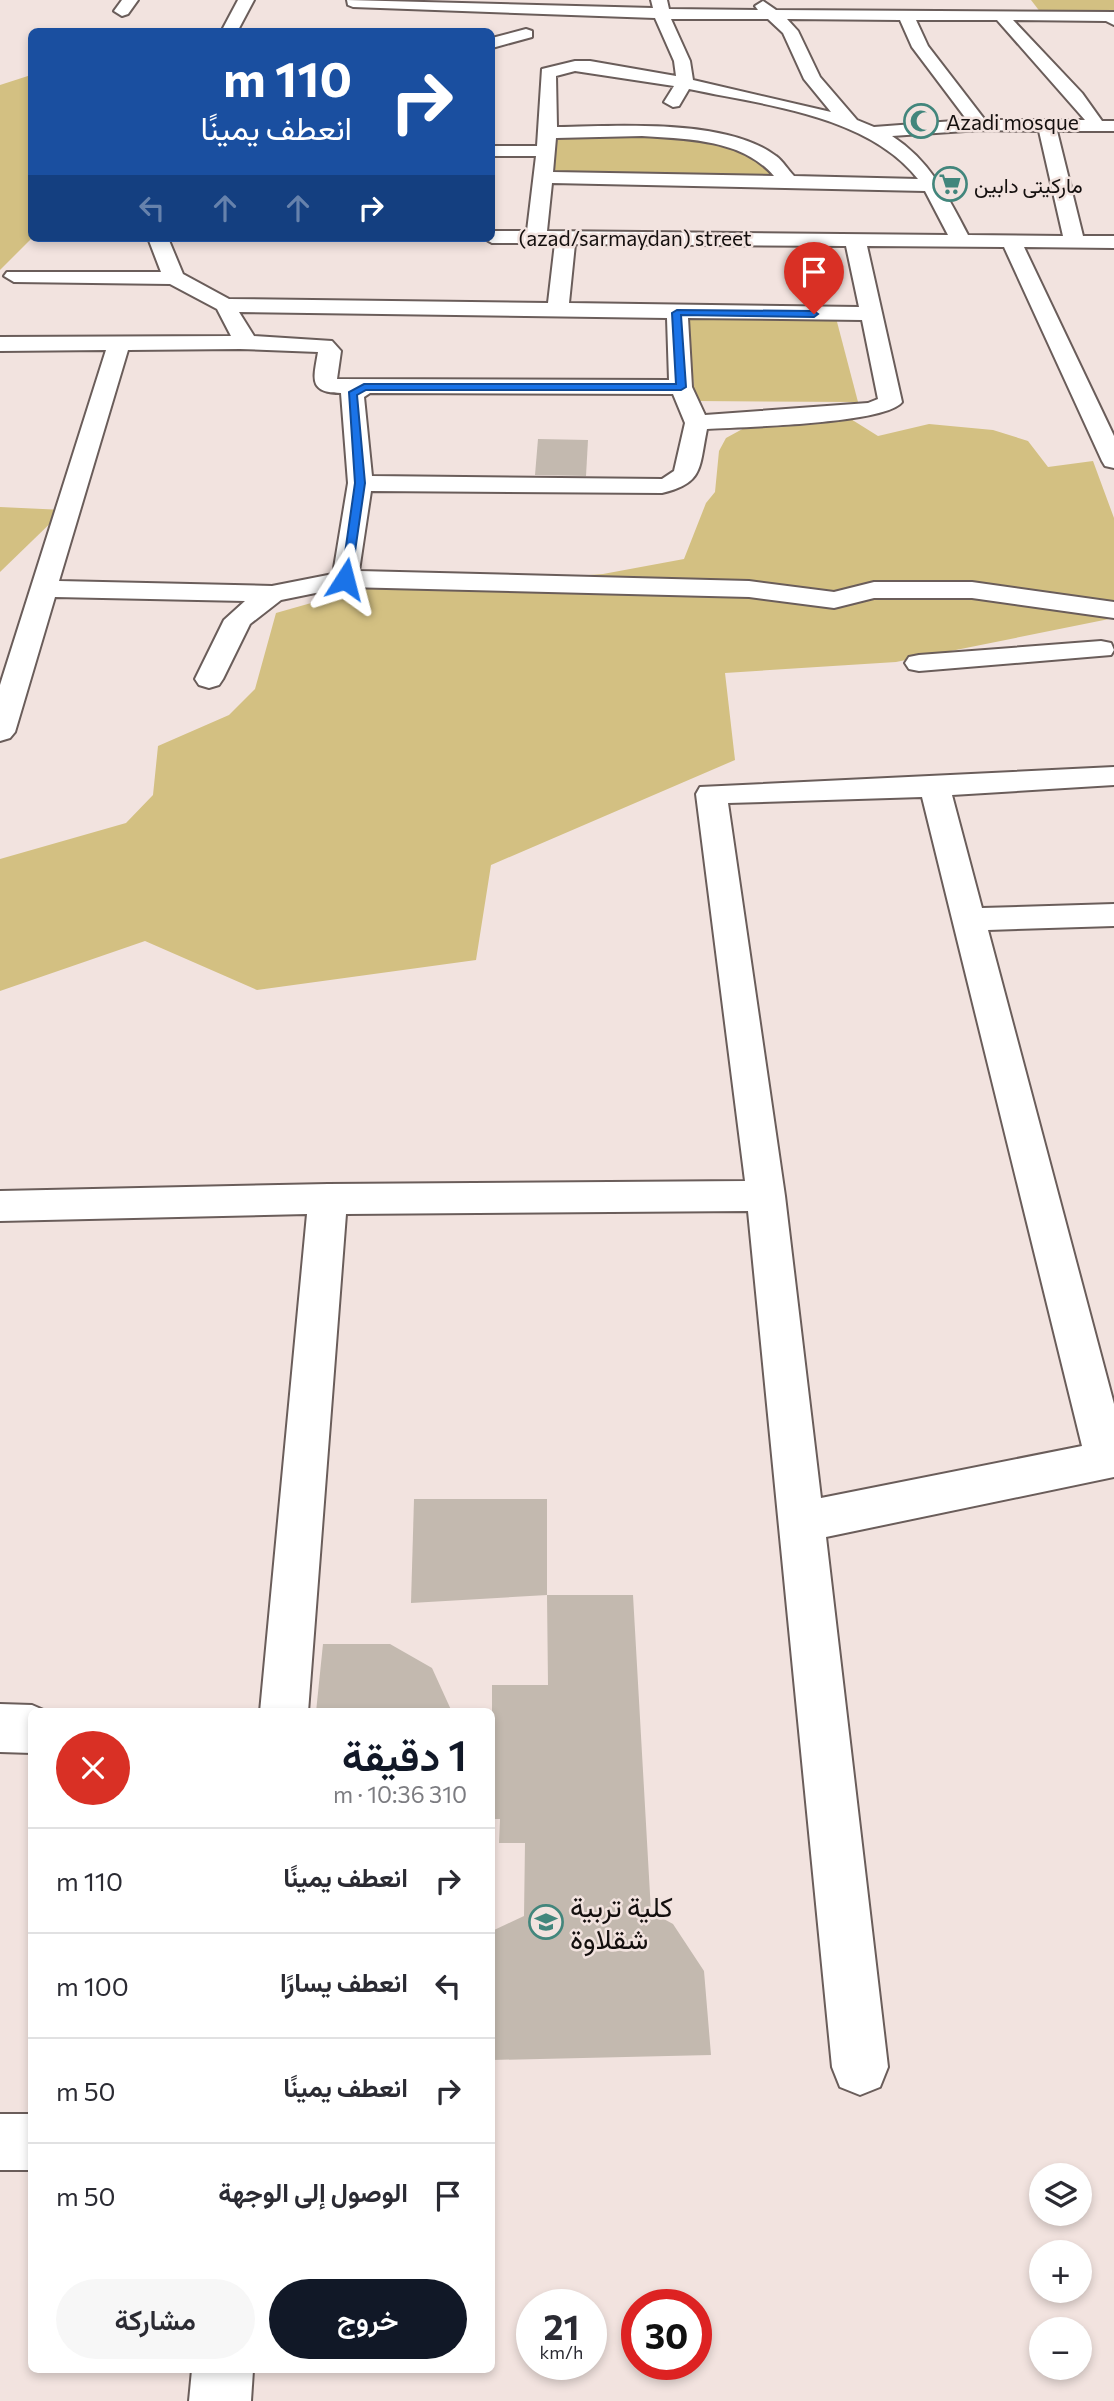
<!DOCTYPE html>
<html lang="ar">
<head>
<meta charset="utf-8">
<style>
	:root { --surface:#fff; --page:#f7f7f7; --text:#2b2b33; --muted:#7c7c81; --line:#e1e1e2; --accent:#111827 }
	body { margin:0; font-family:Commissioner,Vazirmatn,sans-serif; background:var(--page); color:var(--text); direction:rtl; height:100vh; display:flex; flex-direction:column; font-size:26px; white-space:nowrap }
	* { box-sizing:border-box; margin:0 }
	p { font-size:23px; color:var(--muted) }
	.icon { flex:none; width:38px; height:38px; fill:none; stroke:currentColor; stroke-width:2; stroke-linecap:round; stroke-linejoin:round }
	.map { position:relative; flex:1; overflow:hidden; direction:ltr }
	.details { position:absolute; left:28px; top:1708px; width:467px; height:665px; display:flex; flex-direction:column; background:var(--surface); border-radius:10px; box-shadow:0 4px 10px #0003; direction:rtl }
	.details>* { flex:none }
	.top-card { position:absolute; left:28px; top:28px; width:467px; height:214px; border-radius:10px; box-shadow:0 4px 10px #0003; direction:rtl; background:#1a4fa0; color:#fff; overflow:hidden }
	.tools { position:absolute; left:1029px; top:2163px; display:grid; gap:14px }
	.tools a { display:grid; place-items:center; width:63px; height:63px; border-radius:50%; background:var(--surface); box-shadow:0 4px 10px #0003; font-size:35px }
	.speed { position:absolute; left:516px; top:2289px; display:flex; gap:14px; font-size:35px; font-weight:700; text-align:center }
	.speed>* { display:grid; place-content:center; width:91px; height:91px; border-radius:50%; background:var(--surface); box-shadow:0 4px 10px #0003; line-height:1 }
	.speed small { font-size:18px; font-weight:400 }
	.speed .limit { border:10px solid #d22; background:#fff; color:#111 }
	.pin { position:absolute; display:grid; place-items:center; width:60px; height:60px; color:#fff; margin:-72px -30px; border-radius:50% 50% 50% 0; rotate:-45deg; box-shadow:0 0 7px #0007 }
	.pin .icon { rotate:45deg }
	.me { position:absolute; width:77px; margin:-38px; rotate:9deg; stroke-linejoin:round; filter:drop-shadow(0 0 5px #0008) }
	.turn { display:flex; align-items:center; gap:24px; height:147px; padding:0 28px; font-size:32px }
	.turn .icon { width:91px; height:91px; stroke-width:2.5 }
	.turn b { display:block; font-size:49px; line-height:60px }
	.lanes { display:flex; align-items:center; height:66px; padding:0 28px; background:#0003; justify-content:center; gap:35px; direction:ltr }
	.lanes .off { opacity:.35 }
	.round { display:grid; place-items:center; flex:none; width:74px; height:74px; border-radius:37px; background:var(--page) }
	.overview { display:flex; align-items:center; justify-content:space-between; height:119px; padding:0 28px }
	h1 { font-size:42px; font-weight:600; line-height:52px; color:var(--accent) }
	.button { display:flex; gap:14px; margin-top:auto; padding:14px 28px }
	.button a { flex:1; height:80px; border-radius:42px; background:var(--accent); color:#fff; font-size:28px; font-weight:600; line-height:80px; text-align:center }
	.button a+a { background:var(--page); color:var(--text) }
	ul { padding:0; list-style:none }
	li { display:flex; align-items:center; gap:21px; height:105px; padding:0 28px; border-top:2px solid var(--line) }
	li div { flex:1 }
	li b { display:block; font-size:26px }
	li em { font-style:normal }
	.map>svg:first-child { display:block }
	.green { fill:#d3c082 }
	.building { fill:#c3b9af }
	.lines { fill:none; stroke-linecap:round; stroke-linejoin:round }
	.street-casing { stroke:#6a5d5a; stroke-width:4 }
	.street { fill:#fff; fill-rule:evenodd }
	.route { fill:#1a73e8; stroke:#114b97; stroke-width:2 }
	.labels { text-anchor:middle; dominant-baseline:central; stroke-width:5; stroke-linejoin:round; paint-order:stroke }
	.far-poi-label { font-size:21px; fill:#140f0e; stroke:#f2e3df; text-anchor:start }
	.far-street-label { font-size:21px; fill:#140f0e; stroke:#f2e3df }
	.near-poi-label { font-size:28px; fill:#140f0e; stroke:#f2e3df; text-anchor:start }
</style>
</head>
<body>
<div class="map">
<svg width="1114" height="2401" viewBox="0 0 1114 2401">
	<rect width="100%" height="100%" fill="#f2e3df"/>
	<g class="green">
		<path d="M1031,0H1114V14L1041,13Z"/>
		<path d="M31,75L32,238L0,270V85Z"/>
		<path d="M672,131L743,147L787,180L543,177L548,133Z"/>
		<path d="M688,316L836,318L858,402L695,401Z"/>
		<path d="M846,416L878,436L929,424L993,430L1028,441L1048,467L1093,461L1114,518V618L896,662L725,673L735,760L491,865L476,960L257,990L145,941L0,991V859L126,823L153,795L158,746L229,715L255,689L276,613L378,584L477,583L603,574L684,559L706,503L715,492L719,451L726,438L748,426Z"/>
		<path d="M0,507L64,510L0,572Z"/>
	</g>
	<g class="building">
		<path d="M538,439L588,440L586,476L535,475Z"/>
		<path d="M414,1499H547V1595L411,1603Z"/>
		<path d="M547,1595H633L651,1912L673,1924L704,1971L711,2055L492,2060V1931L524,1916L525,1843H499L500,1819H492V1685H548Z"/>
		<path d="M323,1644H390L432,1668L452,1712H316Z"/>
	</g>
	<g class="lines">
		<g class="street-casing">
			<g id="street">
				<path d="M122,0H138L128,14L122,16L114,11Z"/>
				<path d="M238,0H254L237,32H221Z"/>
				<path d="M347,0L653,8L651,0H667L669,9L758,10L755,6L763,1L776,10L1114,12V25L1106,21L1013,20L1082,93L1102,121H1114V131H1057L1083,236H1114V248L1024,247L1114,436V468L1105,466L1102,461L1004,247L867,246L902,402C886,424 740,427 707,429C699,468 704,483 662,493L371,491L359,571L749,581L834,592L874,582H972L1114,602V618L972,598H874L834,608L749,597L345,587L281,600L250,624L223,679L219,685L209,688L199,685L195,679L224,620L245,601L55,597L15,732L10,738L0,741V685L106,350L0,351V337L231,336L217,309L170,284L14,282L4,276L7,272H161L148,238H168L183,274L229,299L548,303L555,243H492L483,238H492V231H527L536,156H492V146H537L542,69L575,61H590L676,76L674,61L655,18L353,7L348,5ZM671,19H768L783,33L804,79L831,112L693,80L690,61ZM787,19L900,20L912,47L967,120L874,127L857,120L820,77L798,31ZM916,20H997L1085,120H985L928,46ZM575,71L674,86L664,102L673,107L679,106L689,89C764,105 868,115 918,179L794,176C788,170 783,161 776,156C726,118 617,126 557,127L556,76ZM980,130L1039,131L1063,236L968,235C948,196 929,160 892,136ZM642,136C687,139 742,139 774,176L553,172L556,138ZM552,183L925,191L948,235L547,231ZM575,244L846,246L859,307L569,303ZM239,312L667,318L669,380L337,379L341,351L332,341L254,336ZM688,318L862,320L878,399L868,403L705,415L692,387ZM240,349L318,352C314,377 307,393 341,393L348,483L333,574L272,586L59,581L128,350ZM370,393L673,394L685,423L674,471L662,479L372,476L364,397Z"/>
				<path d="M526,29L532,31V37L492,48V38Z"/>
				<path d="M1101,641L1111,643L1114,650L1111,655L919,671L909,669L905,663L909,657L919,655Z"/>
				<path d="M1114,767V785L952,795L982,908L1114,904V926L988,930L1114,1404V1477L826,1537L888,2067L880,2087L860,2095L840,2087L832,2067L748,1211L346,1214L308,1712H260L307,1214L0,1221V1191L328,1184L745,1181L696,794L700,787ZM922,797L1082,1446L821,1498L785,1196L728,803Z"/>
				<path d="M0,1704L32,1705L48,1712H32V1753L0,1752Z"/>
				<rect x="0" y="2114" width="32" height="56"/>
				<path d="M192,2370H253L251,2401H189Z"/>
			</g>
		</g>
		<use href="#street" class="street"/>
	</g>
	<path class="route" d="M677,310L814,311L818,314L814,317L681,315L686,387L681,390H366L357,395L365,483L351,579L341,581L355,483L349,392L364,384H676L672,313Z"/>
	<defs>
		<g id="mosque-ring" transform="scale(1.75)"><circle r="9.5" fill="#f2e3df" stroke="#42867c" stroke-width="1.5"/><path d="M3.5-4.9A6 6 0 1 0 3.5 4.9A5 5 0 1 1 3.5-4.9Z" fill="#42867c"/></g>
		<g id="supermarket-ring" transform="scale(1.75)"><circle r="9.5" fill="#f2e3df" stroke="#42867c" stroke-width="1.5"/><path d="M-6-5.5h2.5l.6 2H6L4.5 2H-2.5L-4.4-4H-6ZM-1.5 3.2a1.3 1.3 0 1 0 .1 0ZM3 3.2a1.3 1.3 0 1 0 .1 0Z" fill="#42867c"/></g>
		<g id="university-ring" transform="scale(1.75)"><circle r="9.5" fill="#f2e3df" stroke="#42867c" stroke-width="1.5"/><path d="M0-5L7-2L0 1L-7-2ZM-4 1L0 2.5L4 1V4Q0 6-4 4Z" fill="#42867c"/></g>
	</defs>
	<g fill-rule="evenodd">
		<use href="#mosque-ring" x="921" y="121"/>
		<use href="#supermarket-ring" x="950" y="184"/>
		<use href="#university-ring" x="546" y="1922"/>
	</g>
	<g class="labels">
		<g class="far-poi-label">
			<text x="946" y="121">Azadi mosque</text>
			<text x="974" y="184">ماركيتى دابين</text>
		</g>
		<g class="far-street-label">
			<text x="635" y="237">(azad/sarmaydan) street</text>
		</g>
		<g class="near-poi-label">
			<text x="570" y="1906">كلية تربية<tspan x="570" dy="32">شقلاوة</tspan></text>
		</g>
	</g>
</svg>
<div class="tools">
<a><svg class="icon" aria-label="layers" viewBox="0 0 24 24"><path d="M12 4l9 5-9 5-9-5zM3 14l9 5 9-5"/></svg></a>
<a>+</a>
<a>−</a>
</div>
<div class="speed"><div>21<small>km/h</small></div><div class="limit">30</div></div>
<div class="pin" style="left:814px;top:314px;background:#d93025"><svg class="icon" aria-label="arrive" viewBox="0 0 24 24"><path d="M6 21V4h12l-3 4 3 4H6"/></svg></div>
<svg class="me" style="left:345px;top:579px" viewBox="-20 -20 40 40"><path d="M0-17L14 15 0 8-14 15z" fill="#1a73e8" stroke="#fff" stroke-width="4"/></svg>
<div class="top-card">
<div class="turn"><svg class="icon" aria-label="right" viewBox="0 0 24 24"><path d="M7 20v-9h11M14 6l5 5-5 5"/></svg><div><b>110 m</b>انعطف يمينًا</div></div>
<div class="lanes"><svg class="icon off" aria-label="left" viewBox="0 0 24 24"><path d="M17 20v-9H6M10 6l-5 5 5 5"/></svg><svg class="icon off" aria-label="ahead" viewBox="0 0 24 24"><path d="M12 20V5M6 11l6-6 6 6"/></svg><svg class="icon off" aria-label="ahead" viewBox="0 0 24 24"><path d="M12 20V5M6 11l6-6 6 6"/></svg><svg class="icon" aria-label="right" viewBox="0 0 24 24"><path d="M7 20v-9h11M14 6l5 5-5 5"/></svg></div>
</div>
<section class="details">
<div class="overview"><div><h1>1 دقيقة</h1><p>310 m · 10:36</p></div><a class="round" style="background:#d93025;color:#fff"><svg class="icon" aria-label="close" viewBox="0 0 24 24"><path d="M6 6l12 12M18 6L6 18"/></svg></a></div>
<ul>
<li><svg class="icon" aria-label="right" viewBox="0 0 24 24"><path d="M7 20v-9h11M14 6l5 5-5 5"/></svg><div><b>انعطف يمينًا</b></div><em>110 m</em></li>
<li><svg class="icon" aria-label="left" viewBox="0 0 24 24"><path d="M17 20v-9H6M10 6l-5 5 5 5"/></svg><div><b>انعطف يسارًا</b></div><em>100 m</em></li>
<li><svg class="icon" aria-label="right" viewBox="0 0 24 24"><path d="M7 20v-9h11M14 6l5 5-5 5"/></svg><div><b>انعطف يمينًا</b></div><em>50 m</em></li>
<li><svg class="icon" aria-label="arrive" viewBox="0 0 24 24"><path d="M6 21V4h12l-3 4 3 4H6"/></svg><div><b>الوصول إلى الوجهة</b></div><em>50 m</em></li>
</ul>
<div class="button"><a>خروج</a><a>مشاركة</a></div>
</section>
</div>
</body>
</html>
